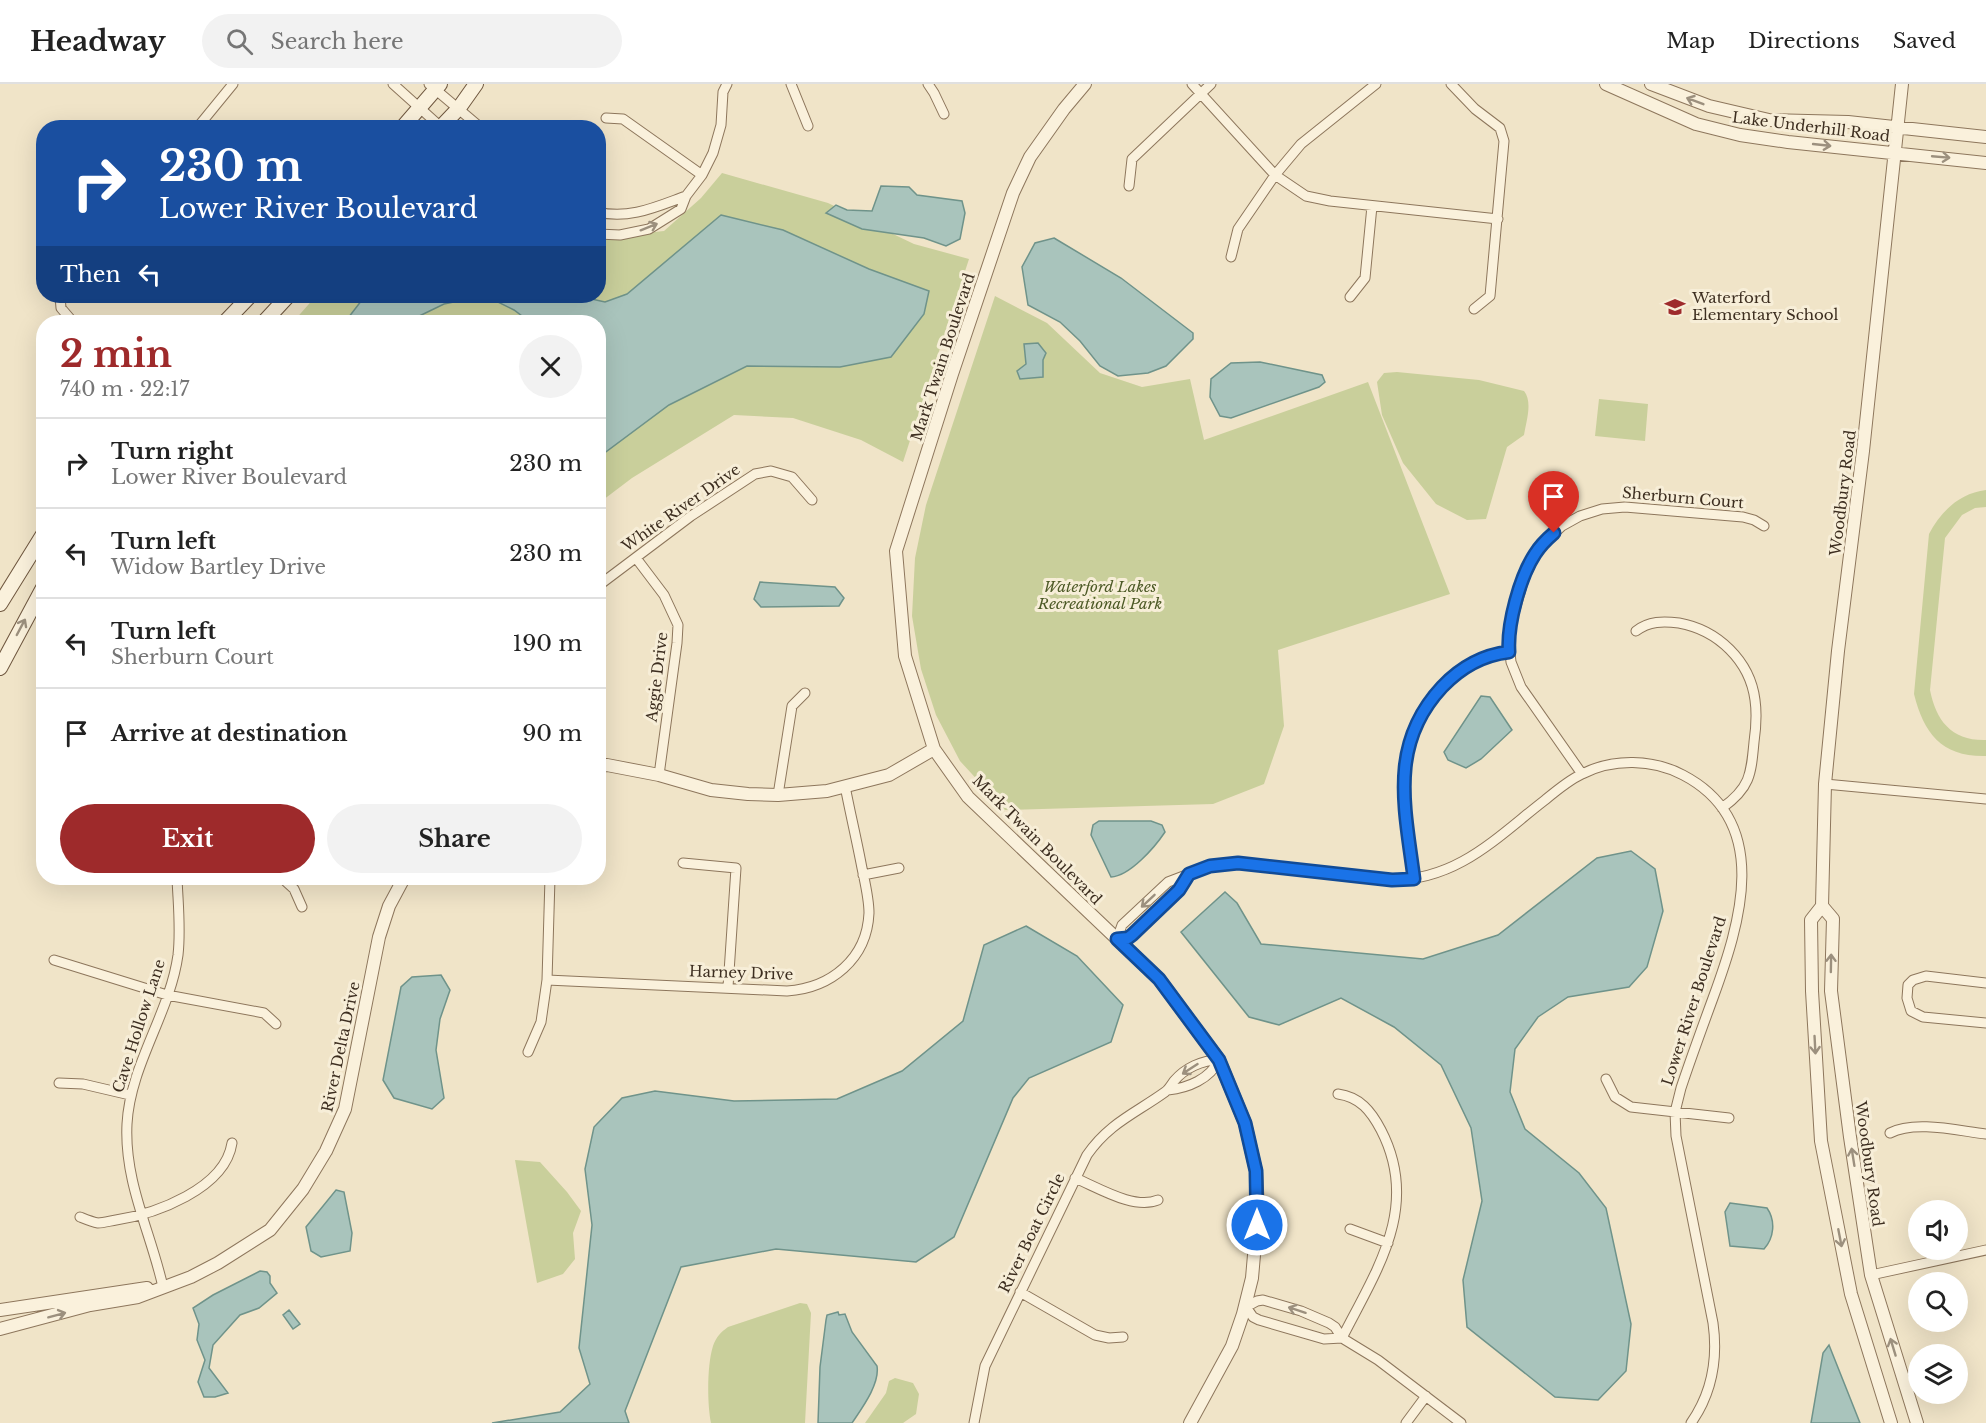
<!DOCTYPE html>
<html lang="en">
<head>
<meta charset="utf-8">
<style>
  body { margin:0; font-family:"Libre Baskerville",serif; background:#f2f2f2; color:#222; height:100vh; display:flex; flex-direction:column; font-size:22px; white-space:nowrap }
  * { box-sizing:border-box; margin:0 }
  p { font-size:20px; color:#767676 }
  .icon { flex:none; width:33px; height:33px; fill:none; stroke:currentColor; stroke-width:2; stroke-linecap:round; stroke-linejoin:round }
  .map { position:relative; flex:1; overflow:hidden }
  .sheet { position:absolute; left:36px; top:231px; width:570px; height:570px; display:flex; flex-direction:column; background:#fff; border-radius:24px; box-shadow:0 6px 24px #0002 }
  .sheet>* { flex:none }
  .guide { position:absolute; left:36px; top:36px; width:570px; height:183px; border-radius:24px; box-shadow:0 6px 24px #0002; background:#1a4fa0; color:#fff; overflow:hidden }
  .fabs { position:absolute; left:1908px; top:1116px; display:grid; gap:12px }
  .fabs a { display:grid; place-items:center; width:60px; height:60px; border-radius:50%; background:#fff; box-shadow:0 6px 24px #0002; font-size:30px }
  .pin { position:absolute; display:grid; place-items:center; width:51px; height:51px; color:#fff; margin:-62px -26px; border-radius:50% 50% 50% 0; rotate:-45deg; box-shadow:0 0 6px #0007 }
  .pin .icon { rotate:45deg }
  .me { position:absolute; width:66px; margin:-33px; rotate:0deg; stroke-linejoin:round; filter:drop-shadow(0 0 4px #0008) }
  .turn { display:flex; align-items:center; gap:21px; height:126px; padding:0 24px; font-size:27px }
  .turn .icon { width:78px; height:78px; stroke-width:2.5 }
  .turn b { display:block; font-size:42px; line-height:51px }
  .then { display:flex; align-items:center; height:57px; padding:0 24px; background:#0003; gap:12px; font-size:22px }
  .round { display:grid; place-items:center; flex:none; width:63px; height:63px; border-radius:32px; background:#f2f2f2 }
  .headline { display:flex; align-items:center; justify-content:space-between; height:102px; padding:0 24px }
  h1 { font-size:36px; font-weight:700; line-height:45px; color:#9e2a2b }
  .button { display:flex; gap:12px; margin-top:auto; padding:12px 24px }
  .button a { flex:1; height:69px; border-radius:36px; background:#9e2a2b; color:#fff; font-size:24px; font-weight:700; line-height:69px; text-align:center }
  .button a+a { background:#f2f2f2; color:#222 }
  ul { padding:0; list-style:none }
  li { display:flex; align-items:center; gap:18px; height:90px; padding:0 24px; border-top:2px solid #e0e0e0 }
  li div { flex:1 }
  li b { display:block; font-size:22px }
  li em { font-style:normal }
  header { display:flex; align-items:center; gap:36px; box-sizing:border-box; height:84px; padding:0 30px; background:#fff; border-bottom:2px solid #e0e0e0 }
  header strong { font-size:28px }
  nav { display:flex; gap:33px; margin-inline-start:auto; font-size:21px }
  .search { width:420px; height:54px; background:#f2f2f2; display:flex; align-items:center; gap:15px; box-sizing:border-box; padding:0 21px; border-radius:33px; color:#767676; font-size:22px }
  .map>svg:first-child { display:block }
  .green { fill:#c9cf9b }
  .water { fill:#a9c4bc; stroke:#6f938a; stroke-width:1.5 }
  .lines { fill:none; stroke-linecap:round; stroke-linejoin:round }
  .minor-casing { stroke:#8d765c; stroke-width:11 }
  .tertiary-casing { stroke:#8d765c; stroke-width:14 }
  .secondary-casing { stroke:#6f573f; stroke-width:16 }
  .minor { stroke:#faf1dc; stroke-width:9 }
  .tertiary { stroke:#faf1dc; stroke-width:12 }
  .secondary { stroke:#faf1dc; stroke-width:14 }
  .oneway { stroke:#9c907e }
  .route-casing { stroke:#114b97; stroke-width:15 }
  .route { stroke:#1a73e8; stroke-width:10 }
  .labels { text-anchor:middle; stroke-width:6; stroke-linejoin:round; paint-order:stroke }
  .street-label { font-size:15px; fill:#3d2e20; stroke:#f7eed8 }
  .poi-label { font-size:15px; fill:#3d2e20; stroke:#f7eed8; text-anchor:start }
  .park-label { font-size:15px; font-style:italic; fill:#4d5a26; stroke:#f7eed8 }
</style>
</head>
<body>
<header>
<strong>Headway</strong>
<div class="search"><svg class="icon" aria-label="search" viewBox="0 0 24 24"><circle cx="10" cy="10" r="6"/><path d="M15 15l6 6"/></svg>Search here</div>
<nav><a>Map</a><a>Directions</a><a>Saved</a></nav>
</header>
<div class="map">
<svg width="1986" height="1339" viewBox="0 0 1986 1339">
  <rect width="100%" height="100%" fill="#f0e4c8"/>
  <path class="green" d="M 722,89 L 828,119 L 914,160 L 969,175 L 903,378 L 861,356 L 793,334 L 734,331 L 632,394 L 599,419 L 598,238 L 293,238 L 316,212 L 598,212 L 599,154 L 664,147 L 701,114 Z
    M 995,212 L 1047,239 L 1100,289 L 1142,303 L 1190,295 L 1204,356 L 1368,298 L 1450,510 L 1278,566 L 1284,642 L 1264,700 L 1213,720 L 1005,726 L 960,677 L 936,631 L 921,585 L 912,532 L 915,474 L 926,421 Z
    M 1397,288 L 1479,296 L 1524,307 C 1533,318 1526,338 1524,351 L 1507,363 L 1486,435 L 1467,436 L 1436,420 L 1403,379 L 1382,331 L 1377,298 L 1384,289 Z
    M 1599,315 L 1648,320 L 1645,357 L 1595,352 Z
    M 1986,406 L 1986,423 L 1975,424 L 1962,431 L 1945,454 L 1930,606 C 1936,637 1952,657 1986,656 L 1986,672 C 1942,673 1924,650 1914,610 L 1929,450 C 1941,427 1960,409 1986,406 Z
    M 515,1076 L 540,1078 L 567,1108 L 581,1127 L 573,1149 L 575,1175 L 563,1190 L 537,1199 Z
    M 800,1219 L 807,1220 L 811,1229 L 805,1339 L 711,1339 C 707,1319 707,1281 713,1262 C 716,1253 721,1248 728,1243 Z
    M 895,1294 L 913,1299 L 919,1310 L 916,1330 L 903,1339 L 865,1339 L 886,1309 L 889,1297 Z"/>
  <path class="water" d="M 881,102 L 909,103 L 917,111 L 962,117 L 965,129 L 960,155 L 946,162 L 924,154 L 862,145 L 826,129 L 836,121 L 847,126 L 872,127 Z
    M 721,131 L 783,146 L 869,185 L 929,207 L 924,230 L 891,273 L 840,283 L 747,282 L 669,321 L 599,373 L 598,238 L 530,238 L 514,226 L 496,217 L 478,213 L 444,220 L 407,238 L 345,238 L 365,212 L 578,212 L 605,218 L 627,210 Z
    M 1054,154 L 1121,194 L 1193,249 L 1193,255 L 1166,282 L 1148,289 L 1118,292 L 1100,282 L 1080,257 L 1060,238 L 1028,221 L 1022,183 L 1035,159 Z
    M 1038,259 L 1046,269 L 1043,276 L 1043,293 L 1020,295 L 1017,287 L 1026,280 L 1024,260 Z
    M 1260,278 L 1322,291 L 1325,298 L 1319,303 L 1231,334 L 1220,332 L 1210,313 L 1211,295 L 1231,279 Z
    M 760,498 L 835,503 L 844,514 L 839,522 L 761,523 L 754,515 Z
    M 1481,612 L 1490,613 L 1512,646 L 1481,675 L 1466,684 L 1448,676 L 1444,668 Z
    M 1099,737 L 1151,737 L 1162,741 L 1165,748 C 1155,763 1130,792 1111,793 L 1091,751 L 1093,741 Z
    M 1631,767 L 1655,785 L 1663,827 L 1647,883 L 1629,903 L 1568,913 L 1538,933 L 1515,965 L 1510,1008 L 1525,1045 L 1579,1089 L 1606,1124 L 1631,1240 L 1626,1287 L 1598,1316 L 1555,1313 L 1467,1243 L 1463,1196 L 1482,1117 L 1471,1044 L 1441,981 L 1394,943 L 1341,914 L 1279,941 L 1249,933 L 1181,848 L 1225,808 L 1237,819 L 1261,860 L 1423,875 L 1498,851 L 1597,774 Z
    M 1026,842 L 1077,872 L 1123,921 L 1111,958 L 1029,994 L 1013,1014 L 954,1153 L 916,1178 L 776,1165 L 681,1183 L 625,1327 L 629,1339 L 492,1339 L 560,1328 L 590,1300 L 579,1264 L 592,1141 L 585,1085 L 594,1043 L 622,1014 L 655,1007 L 734,1017 L 837,1015 L 902,987 L 963,937 L 984,861 Z
    M 441,891 L 450,906 L 440,935 L 436,966 L 444,1014 L 432,1025 L 394,1014 L 383,996 L 401,903 L 412,893 Z
    M 336,1106 L 344,1108 L 352,1149 L 350,1167 L 321,1173 L 311,1167 L 306,1143 Z
    M 1730,1119 L 1767,1124 C 1776,1137 1774,1154 1764,1165 L 1730,1162 L 1725,1128 Z
    M 260,1187 L 267,1188 L 270,1192 L 270,1199 L 277,1209 L 259,1224 L 240,1231 L 213,1261 L 209,1284 L 228,1309 L 215,1313 L 204,1313 L 198,1298 L 205,1276 L 197,1256 L 199,1240 L 193,1224 L 213,1211 Z
    M 289,1226 L 300,1240 L 293,1245 L 283,1231 Z
    M 838,1228 L 839,1231 L 845,1230 L 852,1248 L 877,1282 C 880,1300 862,1324 852,1339 L 818,1339 L 820,1283 L 826,1236 L 827,1231 Z
    M 1829,1261 L 1860,1339 L 1811,1339 L 1823,1269 Z"/>
  <g class="lines">
    <g class="minor-casing">
      <path id="minor" d="M 393,0 L 442,44
        M 429,0 L 481,44
        M 791,0 L 808,42
        M 928,0 L 934,9 L 944,30
        M 1192,0 L 1275,91 L 1306,112 L 1330,117 L 1498,135
        M 1451,0 L 1475,25 L 1500,44 L 1504,57 L 1490,212 L 1474,225
        M 606,34 L 623,35 L 702,91
        M 197,44 L 233,0
        M 1129,102 L 1132,75 L 1211,0
        M 598,128 C 629,136 658,122 686,112
        M 598,150 L 620,151 L 649,145 L 681,125 L 686,112 L 702,91 L 713,69 L 721,41 L 723,8 L 727,0
        M 1231,173 L 1238,145 L 1275,91 L 1301,60 L 1376,0
        M 60,212 L 61,224 L 73,238
        M 1350,213 L 1365,194 L 1372,122
        M 636,474 L 664,511 L 678,541 L 677,559 L 659,691
        M 598,502 L 691,432 L 755,390 L 771,387 L 792,393 L 812,416
        M 1636,547 C 1649,537 1663,537 1679,539 C 1718,546 1750,577 1755,616 C 1757,630 1756,644 1754,658 C 1751,691 1750,704 1722,724
        M 1582,690 L 1521,603 L 1511,578 L 1509,559 L 1513,533 L 1524,495 L 1535,470 L 1547,456 L 1562,442 L 1580,432 L 1602,425 L 1625,423 L 1743,433 L 1754,436 L 1764,442
        M 1825,700 L 1986,715
        M 778,711 L 792,622 L 805,609
        M 683,779 L 736,784 L 728,903
        M 1189,790 L 1179,806 L 1132,851 L 1128,854 L 1117,855 L 1122,841 L 1168,798 L 1210,782 L 1229,779 L 1392,796 C 1458,796 1497,753 1545,716 C 1557,706 1569,696 1582,690 C 1613,674 1653,675 1683,691 C 1773,738 1740,840 1713,914 C 1702,944 1691,974 1681,1004 L 1675,1028 L 1676,1052 L 1713,1239 C 1718,1275 1712,1309 1691,1339
        M 863,791 L 899,784
        M 282,794 L 294,805 L 302,823
        M 1414,794 C 1405,724 1388,661 1442,603 C 1461,583 1482,571 1509,568
        M 54,876 L 167,911 L 264,929 L 276,940
        M 547,896 L 787,907 C 831,904 867,875 869,829 C 869,813 864,795 861,779 C 856,753 850,728 845,702
        M 1986,899 L 1926,892 L 1913,896 L 1908,901 L 1907,914 L 1911,927 L 1923,933 L 1986,939
        M 528,968 L 541,938 L 547,896 L 550,794
        M 1606,995 L 1615,1013 L 1631,1023 L 1729,1034
        M 59,999 L 83,1000 L 130,1011
        M 1168,1006 C 1188,1004 1210,995 1219,976
        M 1338,1010 C 1360,1013 1371,1027 1381,1046 C 1421,1123 1376,1187 1342,1254
        M 1890,1049 C 1915,1036 1959,1047 1986,1050
        M 1075,1094 C 1099,1104 1134,1126 1158,1116
        M 80,1133 C 85,1135 92,1138 98,1139 C 103,1139 110,1137 116,1136 C 155,1130 225,1105 232,1059
        M 1350,1145 L 1388,1159
        M 1871,1191 L 1986,1166
        M 163,1203 C 151,1149 124,1098 127,1040 C 130,981 170,929 178,871 C 181,845 178,819 177,794
        M 1020,1208 L 1095,1251 L 1109,1254 L 1123,1253
        M 1342,1254 L 1324,1255 L 1259,1236 L 1253,1233 L 1246,1223 L 1257,1217 L 1263,1216 L 1301,1227 L 1329,1239 L 1335,1243 L 1342,1254 L 1378,1276 L 1461,1339
        M 974,1339 L 985,1282 L 1087,1071 C 1109,1039 1136,1029 1165,1008 C 1169,1005 1171,1001 1174,997 C 1185,984 1202,976 1219,976
        M 1406,1339 L 1426,1312"/>
    </g>
    <g class="tertiary-casing">
      <path id="tertiary" d="M 1085,0 L 1064,25 L 1030,73 L 1013,109 L 952,290 L 896,467 L 905,572 L 934,665 L 968,713 L 1159,895 L 1219,976 L 1245,1039 L 1256,1087 L 1258,1125 L 1252,1194 L 1243,1230 L 1232,1262 L 1190,1339
        M 1606,0 L 1696,40 L 1740,51 L 1788,58 L 1986,79
        M 1651,0 L 1709,22 L 1769,36 L 1848,38 L 1986,53
        M 598,682 L 607,681 L 659,691 L 711,706 L 748,710 L 778,711 L 827,707 L 889,691 L 934,665
        M 1822,822 L 1833,835 L 1831,907 L 1850,1053 L 1871,1191 L 1917,1339
        M 0,1226 L 147,1204
        M 0,1245 L 90,1221 L 138,1213 L 191,1193 L 218,1179 L 270,1146 L 303,1105 L 326,1067 L 345,1025 L 379,853 L 389,822 L 404,794
        M 1891,1339 L 1851,1210 L 1821,1057 L 1812,907 L 1811,836 L 1822,822 L 1825,700 L 1838,567 L 1863,367 L 1902,0"/>
    </g>
    <g class="secondary-casing">
      <path id="secondary" d="M 402,44 L 440,0
        M 440,44 L 459,24 L 476,0
        M 225,238 L 250,212
        M 264,238 L 288,212
        M 0,520 L 44,449
        M 0,584 L 44,502"/>
    </g>
    <use href="#minor" class="minor"/>
    <use href="#tertiary" class="tertiary"/>
    <use href="#secondary" class="secondary"/>
  </g>
  <defs><path id="oneway-shaft" d="M-6 0H5M1.5-3L5.5 0L1.5 3" fill="none" stroke-width="1.6" stroke-linecap="round" stroke-linejoin="round" transform="scale(1.5)"/></defs>
  <g class="oneway">
    <use href="#oneway-shaft" transform="translate(1695 17) rotate(-159)"/>
    <use href="#oneway-shaft" transform="translate(1822 61) rotate(6)"/>
    <use href="#oneway-shaft" transform="translate(1941 73) rotate(5)"/>
    <use href="#oneway-shaft" transform="translate(649 143) rotate(-22)"/>
    <use href="#oneway-shaft" transform="translate(21 543) rotate(-62)"/>
    <use href="#oneway-shaft" transform="translate(1148 817) rotate(137)"/>
    <use href="#oneway-shaft" transform="translate(1831 879) rotate(-89)"/>
    <use href="#oneway-shaft" transform="translate(1815 961) rotate(87)"/>
    <use href="#oneway-shaft" transform="translate(1190 985) rotate(147)"/>
    <use href="#oneway-shaft" transform="translate(1853 1073) rotate(-99)"/>
    <use href="#oneway-shaft" transform="translate(1840 1154) rotate(79)"/>
    <use href="#oneway-shaft" transform="translate(1297 1226) rotate(-162)"/>
    <use href="#oneway-shaft" transform="translate(57 1231) rotate(-15)"/>
    <use href="#oneway-shaft" transform="translate(1893 1263) rotate(-107)"/>
  </g>
  <g class="lines">
    <g class="route-casing">
      <path id="route" d="M 1257,1141 L 1256,1087 L 1245,1039 L 1219,976 L 1159,895 L 1117,855 L 1128,854 L 1132,851 L 1179,806 L 1189,790 L 1210,782 L 1238,779 L 1392,796 L 1414,795 C 1405,724 1388,661 1442,603 C 1461,583 1482,571 1509,568 C 1507,540 1520,493 1535,470 C 1540,462 1547,455 1554,449"/>
    </g>
    <use href="#route" class="route"/>
  </g>
  <defs>
    <g id="school-bare" transform="scale(1.62)"><path d="M0-5L7-2L0 1L-7-2ZM-4 1L0 2.5L4 1V4Q0 6-4 4Z" fill="#9e2a2b" stroke="#f7eed8" stroke-width="2.5" paint-order="stroke"/></g>
  </defs>
  <g fill-rule="evenodd">
    <use href="#school-bare" x="1675" y="223"/>
  </g>
  <g class="labels">
    <g class="street-label">
      <text transform="translate(1811 43) rotate(7)" y="5">Lake Underhill Road</text>
      <text transform="translate(943 273) rotate(-72)" y="5">Mark Twain Boulevard</text>
      <text transform="translate(1843 409) rotate(-83)" y="5">Woodbury Road</text>
      <text transform="translate(1683 414) rotate(5)" y="5">Sherburn Court</text>
      <text transform="translate(681 424) rotate(-35)" y="5">White River Drive</text>
      <text transform="translate(657 593) rotate(-83)" y="5">Aggie Drive</text>
      <text transform="translate(1037 756) rotate(45)" y="5">Mark Twain Boulevard</text>
      <text transform="translate(741 889) rotate(2)" y="5">Harney Drive</text>
      <text transform="translate(1694 917) rotate(-72)" y="5">Lower River Boulevard</text>
      <text transform="translate(139 942) rotate(-72)" y="5">Cave Hollow Lane</text>
      <text transform="translate(341 963) rotate(-78)" y="5">River Delta Drive</text>
      <text transform="translate(1869 1080) rotate(82)" y="5">Woodbury Road</text>
      <text transform="translate(1032 1149) rotate(-64)" y="5">River Boat Circle</text>
    </g>
    <g class="poi-label">
      <text x="1692" y="219">Waterford<tspan x="1692" dy="17">Elementary School</tspan></text>
    </g>
    <g class="park-label">
      <text x="1100" y="508">Waterford Lakes<tspan x="1100" dy="17">Recreational Park</tspan></text>
    </g>
  </g>
</svg>
<div class="fabs">
<a><svg class="icon" aria-label="sound" viewBox="0 0 24 24"><path d="M4 9h4l5-4v14l-5-4H4zM17 9q2 3 0 6"/></svg></a>
<a><svg class="icon" aria-label="search" viewBox="0 0 24 24"><circle cx="10" cy="10" r="6"/><path d="M15 15l6 6"/></svg></a>
<a><svg class="icon" aria-label="layers" viewBox="0 0 24 24"><path d="M12 4l9 5-9 5-9-5zM3 14l9 5 9-5"/></svg></a>
</div>
<div class="pin" style="left:1554px;top:449px;background:#d93025"><svg class="icon" aria-label="arrive" viewBox="0 0 24 24"><path d="M6 21V4h12l-3 4 3 4H6"/></svg></div>
<svg class="me" style="left:1257px;top:1141px" viewBox="-20 -20 40 40"><circle r="17" fill="#1a73e8" stroke="#fff" stroke-width="3"/><path d="M0-11L8 9 0 5-8 9z" fill="#fff"/></svg>
<div class="guide">
<div class="turn"><svg class="icon" aria-label="right" viewBox="0 0 24 24"><path d="M7 20v-9h11M14 6l5 5-5 5"/></svg><div><b>230 m</b>Lower River Boulevard</div></div>
<div class="then">Then<svg class="icon" aria-label="left" viewBox="0 0 24 24"><path d="M17 20v-9H6M10 6l-5 5 5 5"/></svg></div>
</div>
<section class="sheet">
<div class="headline"><div><h1>2 min</h1><p>740 m · 22:17</p></div><a class="round"><svg class="icon" aria-label="close" viewBox="0 0 24 24"><path d="M6 6l12 12M18 6L6 18"/></svg></a></div>
<ul>
<li><svg class="icon" aria-label="right" viewBox="0 0 24 24"><path d="M7 20v-9h11M14 6l5 5-5 5"/></svg><div><b>Turn right</b><p>Lower River Boulevard</p></div><em>230 m</em></li>
<li><svg class="icon" aria-label="left" viewBox="0 0 24 24"><path d="M17 20v-9H6M10 6l-5 5 5 5"/></svg><div><b>Turn left</b><p>Widow Bartley Drive</p></div><em>230 m</em></li>
<li><svg class="icon" aria-label="left" viewBox="0 0 24 24"><path d="M17 20v-9H6M10 6l-5 5 5 5"/></svg><div><b>Turn left</b><p>Sherburn Court</p></div><em>190 m</em></li>
<li><svg class="icon" aria-label="arrive" viewBox="0 0 24 24"><path d="M6 21V4h12l-3 4 3 4H6"/></svg><div><b>Arrive at destination</b></div><em>90 m</em></li>
</ul>
<div class="button"><a>Exit</a><a>Share</a></div>
</section>
</div>
</body>
</html>
